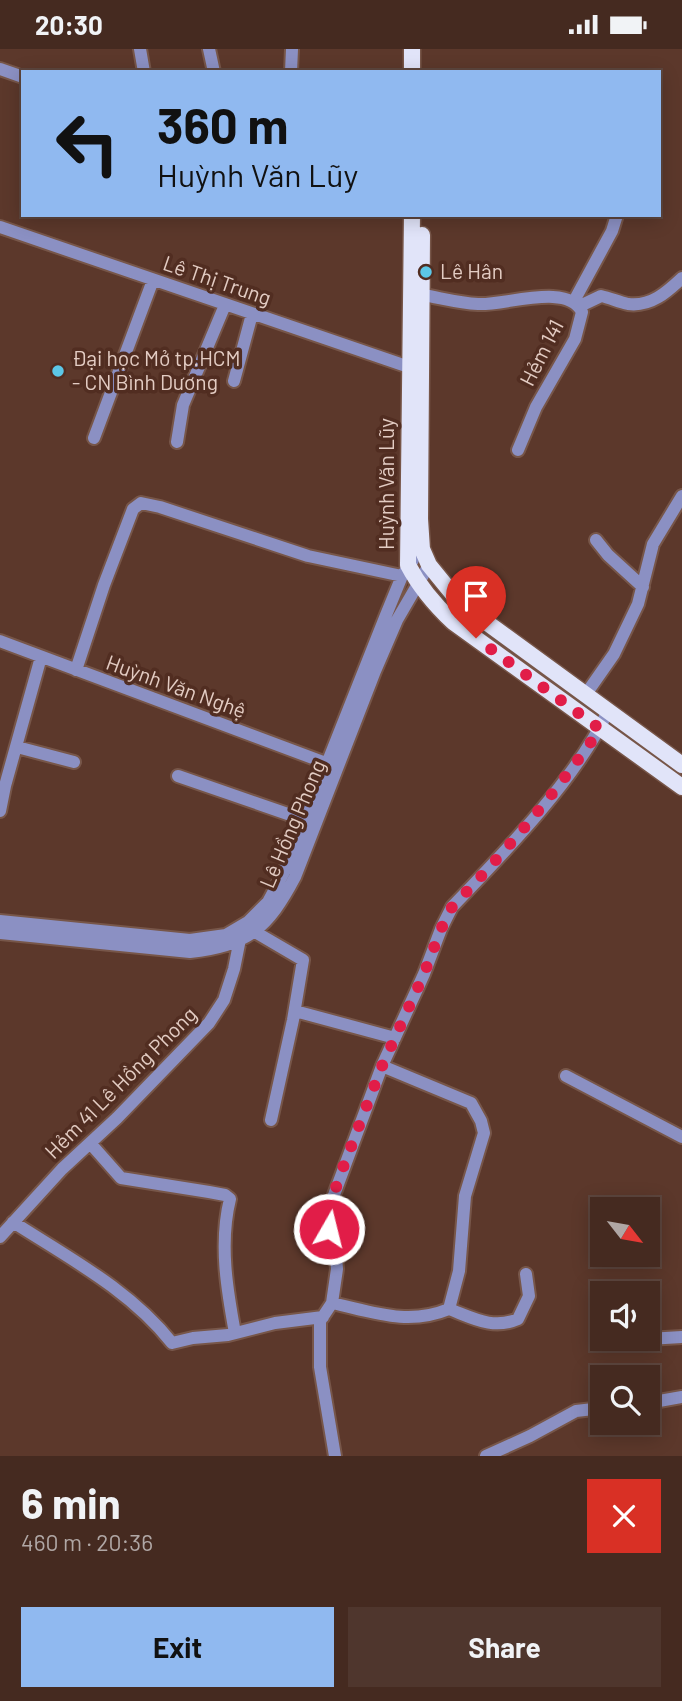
<!DOCTYPE html>
<html lang="en">
<head>
<meta charset="utf-8">
<style>
  body { margin:0; font-family:Barlow,sans-serif; background:#4f362d; color:#f1f3f6; height:100vh; display:flex; flex-direction:column; font-size:26px; white-space:nowrap }
  * { box-sizing:border-box; margin:0 }
  p { font-size:23px; color:#b0a7a5 }
  .icon { flex:none; width:38px; height:38px; fill:none; stroke:currentColor; stroke-width:2; stroke-linecap:round; stroke-linejoin:round }
  .map { position:relative; height:1407px; overflow:hidden }
  .sheet { display:flex; flex-direction:column; background:#452a20; flex:1 }
  .sheet>* { flex:none }
  .banner { position:absolute; left:21px; top:21px; width:640px; height:147px; border-radius:0px; box-shadow:0 4px 18px #0003,0 0 0 2px #5d463e; background:#90b9f0; color:#111; overflow:hidden }
  .needle { width:46px; rotate:121deg }
  .buttons { position:absolute; left:590px; top:1148px; display:grid; gap:14px }
  .buttons a { display:grid; place-items:center; width:70px; height:70px; border-radius:0px; background:#452a20; box-shadow:0 4px 18px #0003,0 0 0 2px #5d463e; font-size:35px }
  .pin { position:absolute; display:grid; place-items:center; width:60px; height:60px; color:#fff; margin:-72px -30px; border-radius:50% 50% 50% 0; rotate:-45deg; box-shadow:0 0 7px #0007 }
  .pin .icon { rotate:45deg }
  .me { position:absolute; width:77px; margin:-38px; rotate:8deg; stroke-linejoin:round; filter:drop-shadow(0 0 5px #0008) }
  .turn { display:flex; align-items:center; gap:24px; height:147px; padding:0 21px; font-size:32px }
  .turn .icon { width:91px; height:91px; stroke-width:2.5 }
  .turn b { display:block; font-size:49px; line-height:60px }
  .round { display:grid; place-items:center; flex:none; width:74px; height:74px; border-radius:0px; background:#4f362d }
  .summary { display:flex; align-items:center; justify-content:space-between; height:119px; padding:0 21px }
  h1 { font-size:42px; font-weight:700; line-height:52px }
  .cta { display:flex; gap:14px; margin-top:auto; padding:14px 21px }
  .cta a { flex:1; height:80px; border-radius:0px; background:#90b9f0; color:#111; font-size:28px; font-weight:700; line-height:80px; text-align:center }
  .cta a+a { background:#4f362d; color:#f1f3f6 }
  .status { display:flex; justify-content:space-between; align-items:center; height:49px; padding:0 35px; background:#452a20; direction:ltr }
  .status svg { height:19px; fill:currentColor }
  .map>svg:first-child { display:block }
  .lines { fill:none; stroke-linecap:round; stroke-linejoin:round }
  .minor-casing { stroke:#775649; stroke-width:16 }
  .major-casing { stroke:#775649; stroke-width:19 }
  .minor { stroke:#8b90c3; stroke-width:12 }
  .major { stroke:#e1e4f9; stroke-width:16 }
  .route { stroke:#e11d48; stroke-width:12; stroke-dasharray:0 21.6 }
  .poi-dot { fill:#5cc7e7; stroke:#512d21; stroke-width:2.5 }
  .labels { text-anchor:middle; stroke-width:7; stroke-linejoin:round; paint-order:stroke }
  .poi-label { font-size:21px; fill:#e3ccc3; stroke:#512d21; text-anchor:start }
  .street-label { font-size:21px; fill:#e3ccc3; stroke:#512d21 }
</style>
</head>
<body>
<div class="status"><b>20:30</b><svg viewBox="0 0 49 12"><path d="M0 12V9h3v3zM5 12V6h3v6zM10 12V3h3v9zM15 12V0h3v12zM26 1h20v11H26zM47 4h2v5h-2z"/></svg></div>
<div class="map">
<svg width="682" height="1407" viewBox="0 0 682 1407">
  <rect width="100%" height="100%" fill="#5c382b"/>
  <g class="lines">
    <g class="minor-casing">
      <path id="minor" d="M 140,0 L 144,23
        M 209,0 L 214,23
        M 0,20 L 23,28
        M 291,23 L 292,0
        M 0,178 L 409,318 L 417,318
        M 423,246 C 441,249 459,254 478,255 C 504,257 568,233 582,263 L 575,290 L 536,358 L 518,401
        M 574,252 L 612,182 L 617,166
        M 580,257 L 601,247 C 610,249 619,253 628,255 C 651,258 667,243 682,229
        M 234,332 L 252,265
        M 94,389 L 153,231
        M 177,393 L 183,356 L 225,256
        M 596,491 L 608,506 L 643,538
        M 0,592 L 334,717
        M 76,621 L 104,536 L 133,460 L 141,454 L 160,458 L 308,507 L 402,527
        M 586,645 L 614,605 L 638,555 L 653,495 L 682,447
        M 17,698 L 74,713
        M 178,727 L 305,771
        M 0,762 L 5,737 L 41,608
        M 0,872 L 190,891 L 226,886 L 248,873 L 268,853 L 284,823 L 386,566 L 402,527 L 413,511
        M 255,883 L 303,911 L 293,971 L 271,1071
        M 0,884 L 190,903 C 248,897 268,879 295,828 L 375,622 L 397,571 L 429,516
        M 295,962 L 395,989
        M 566,1027 L 682,1088
        M 90,1094 L 121,1129 L 209,1143 L 225,1146 L 230,1150 C 219,1194 227,1241 235,1284
        M 13,1173 C 69,1209 130,1241 172,1294 L 193,1289 L 228,1286 L 275,1274 L 323,1268
        M 0,1188 L 62,1120 L 117,1069 L 209,974 L 224,951 L 234,920 L 240,890
        M 332,1254 C 373,1263 408,1277 449,1260 L 459,1222 L 465,1147 L 484,1084 L 481,1072 L 471,1054 L 382,1017
        M 449,1260 C 473,1269 493,1281 518,1270 L 529,1247 L 526,1225
        M 648,1290 L 682,1288
        M 648,1354 L 682,1348
        M 335,1407 L 320,1318 L 320,1272 L 332,1254 L 337,1220 L 335,1197 L 329,1180 L 331,1154 L 382,1017 L 424,925 L 441,880 L 452,858 C 504,804 577,729 608,662
        M 486,1407 L 530,1387 L 576,1362 L 602,1359"/>
    </g>
    <g class="major-casing">
      <path id="major" d="M 412,23 L 412,0
        M 412,166 L 408,516 C 420,539 435,556 453,573 L 682,738
        M 422,186 L 420,470 L 422,500 L 429,516 L 460,554 L 682,716"/>
    </g>
    <use href="#minor" class="minor"/>
    <use href="#major" class="major"/>
  </g>
  <g class="lines">
    <path class="route" d="M 329,1180 L 331,1154 L 339,1129 L 382,1017 L 424,925 L 441,880 L 452,858 C 506,802 556,744 600,680 L 476,589"/>
  </g>
  <g class="poi-dot">
    <circle cx="426" cy="223" r="7"/>
    <circle cx="58" cy="322" r="7"/>
  </g>
  <g class="labels">
    <g class="poi-label">
      <text x="440" y="230">Lê Hân</text>
      <text x="72" y="317">Đại học Mở tp.HCM<tspan x="72" dy="24">- CN Bình Dương</tspan></text>
    </g>
    <g class="street-label">
      <text transform="translate(217 232) rotate(19)" y="7">Lê Thị Trung</text>
      <text transform="translate(542 304) rotate(-63)" y="7">Hẻm 141</text>
      <text transform="translate(387 435) rotate(-90)" y="7">Huỳnh Văn Lũy</text>
      <text transform="translate(176 638) rotate(20)" y="7">Huỳnh Văn Nghệ</text>
      <text transform="translate(293 775) rotate(-67)" y="7">Lê Hồng Phong</text>
      <text transform="translate(121 1034) rotate(-45)" y="7">Hẻm 41 Lê Hồng Phong</text>
    </g>
  </g>
</svg>
<div class="buttons">
<a><svg class="needle" viewBox="-14 -14 28 28"><path d="M0-13l5 13h-10z" fill="#e53935"/><path d="M0 13l5-13h-10z" fill="#b0a7a5"/></svg></a>
<a><svg class="icon" aria-label="sound" viewBox="0 0 24 24"><path d="M4 9h4l5-4v14l-5-4H4zM17 9q2 3 0 6"/></svg></a>
<a><svg class="icon" aria-label="search" viewBox="0 0 24 24"><circle cx="10" cy="10" r="6"/><path d="M15 15l6 6"/></svg></a>
</div>
<div class="pin" style="left:476px;top:589px;background:#d93025"><svg class="icon" aria-label="arrive" viewBox="0 0 24 24"><path d="M6 21V4h12l-3 4 3 4H6"/></svg></div>
<svg class="me" style="left:329px;top:1180px" viewBox="-20 -20 40 40"><circle r="17" fill="#e11d48" stroke="#fff" stroke-width="3"/><path d="M0-11L8 9 0 5-8 9z" fill="#fff"/></svg>
<div class="banner">
<div class="turn"><svg class="icon" aria-label="left" viewBox="0 0 24 24"><path d="M17 20v-9H6M10 6l-5 5 5 5"/></svg><div><b>360 m</b>Huỳnh Văn Lũy</div></div>
</div>
</div>
<section class="sheet">
<div class="summary"><div><h1>6 min</h1><p>460 m · 20:36</p></div><a class="round" style="background:#d93025;color:#fff"><svg class="icon" aria-label="close" viewBox="0 0 24 24"><path d="M6 6l12 12M18 6L6 18"/></svg></a></div>
<div class="cta"><a>Exit</a><a>Share</a></div>
</section>
</body>
</html>
